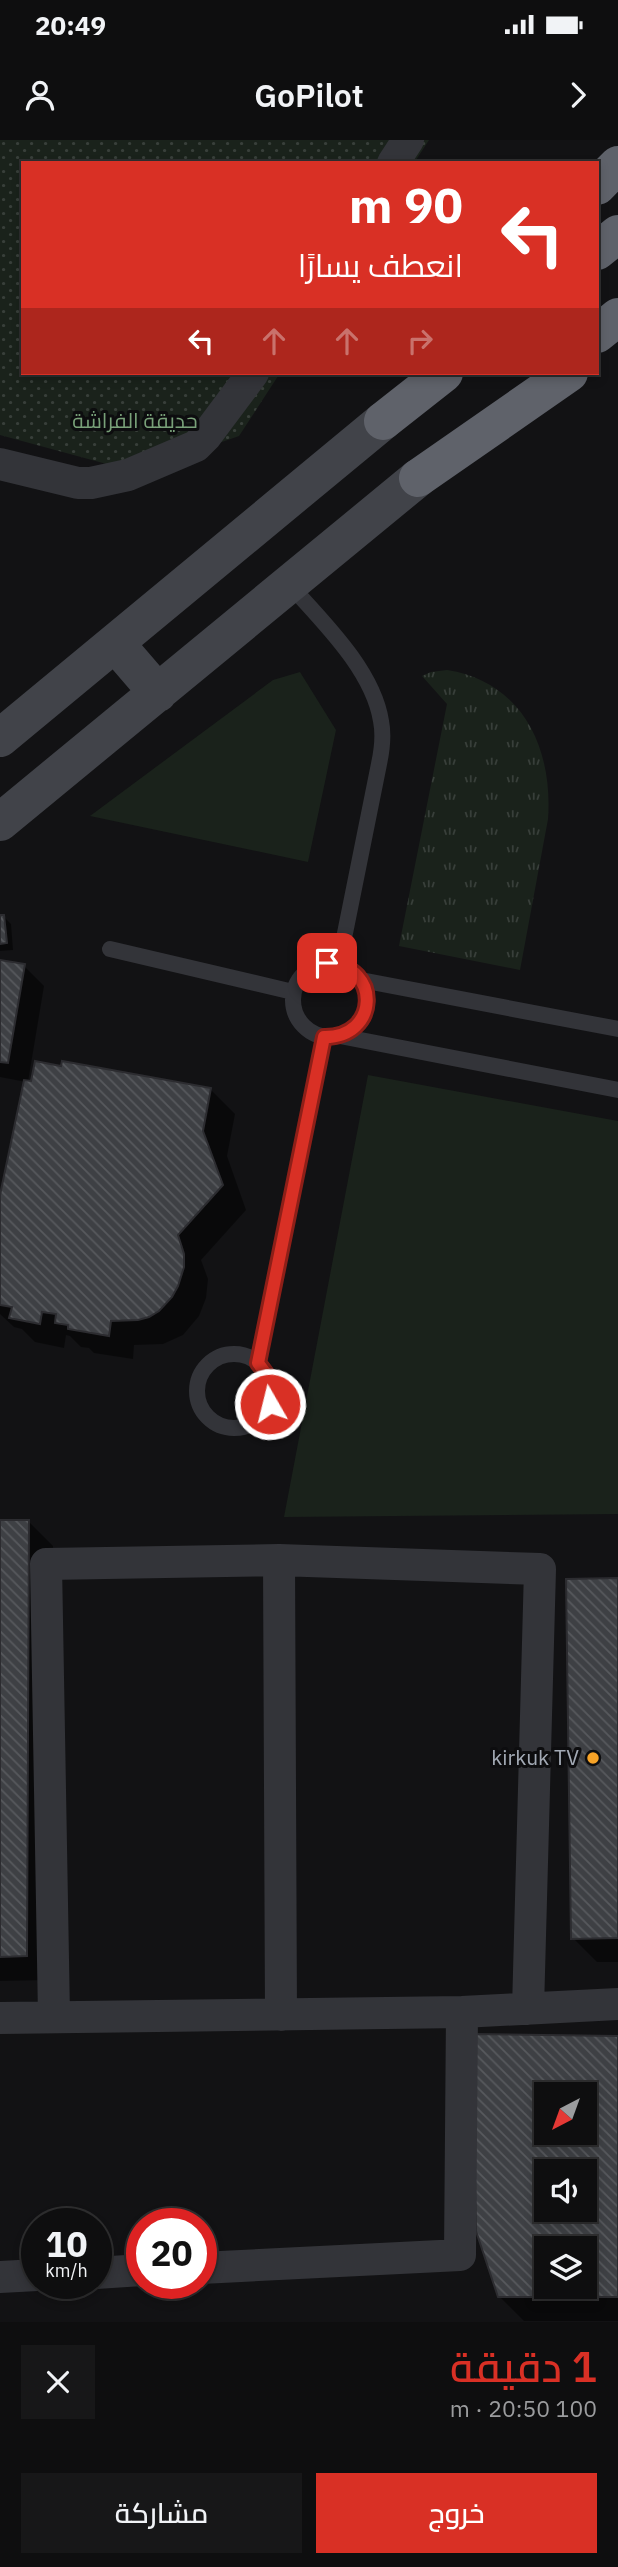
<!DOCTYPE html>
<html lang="ar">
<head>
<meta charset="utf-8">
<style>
  body { margin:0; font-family:"IBM Plex Sans",Cairo,sans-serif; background:#171718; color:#f1f3f6; direction:rtl; height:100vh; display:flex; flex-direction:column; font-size:26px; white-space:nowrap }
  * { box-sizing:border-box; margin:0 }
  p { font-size:23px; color:#9b9c9e }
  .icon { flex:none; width:38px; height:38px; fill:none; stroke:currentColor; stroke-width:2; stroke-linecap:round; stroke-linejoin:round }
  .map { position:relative; height:2182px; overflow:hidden; direction:ltr }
  .drawer { display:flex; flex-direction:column; background:#0e0e0f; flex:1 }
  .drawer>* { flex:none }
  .banner { position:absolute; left:21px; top:21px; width:578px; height:214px; border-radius:0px; box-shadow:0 4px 10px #0003,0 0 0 2px #2e2e2f; direction:rtl; background:#d93025; color:#fff; overflow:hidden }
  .needle { width:46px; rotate:221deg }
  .buttons { position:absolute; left:534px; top:1942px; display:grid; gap:14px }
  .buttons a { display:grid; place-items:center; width:63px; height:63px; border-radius:0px; background:#0e0e0f; box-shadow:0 4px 10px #0003,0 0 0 2px #2e2e2f; font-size:35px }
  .speed { position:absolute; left:21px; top:2068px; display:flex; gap:14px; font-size:35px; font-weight:700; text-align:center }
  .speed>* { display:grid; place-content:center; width:91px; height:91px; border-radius:50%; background:#0e0e0f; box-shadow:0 4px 10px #0003,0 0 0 2px #2e2e2f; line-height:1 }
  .speed small { font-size:18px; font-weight:400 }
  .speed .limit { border:10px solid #d22; background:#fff; color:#111 }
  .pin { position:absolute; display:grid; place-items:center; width:60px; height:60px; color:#fff; margin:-30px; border-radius:14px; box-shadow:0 4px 10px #0006 }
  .me { position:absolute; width:77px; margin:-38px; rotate:352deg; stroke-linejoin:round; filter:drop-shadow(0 0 5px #0008) }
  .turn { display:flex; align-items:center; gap:24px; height:147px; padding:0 21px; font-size:32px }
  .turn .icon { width:91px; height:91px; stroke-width:2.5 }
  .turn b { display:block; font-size:49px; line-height:60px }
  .lanes { display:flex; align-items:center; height:66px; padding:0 21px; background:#0003; justify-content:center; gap:35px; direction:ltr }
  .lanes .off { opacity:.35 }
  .round { display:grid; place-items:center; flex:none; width:74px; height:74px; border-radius:0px; background:#171718 }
  .headline { display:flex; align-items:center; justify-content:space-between; height:119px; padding:0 21px }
  h1 { font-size:42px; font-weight:600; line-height:52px; color:#d93025 }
  .action { display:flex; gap:14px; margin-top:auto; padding:14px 21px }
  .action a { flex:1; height:80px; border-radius:0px; background:#d93025; color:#fff; font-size:28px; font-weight:600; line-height:80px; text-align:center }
  .action a+a { background:#171718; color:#f1f3f6 }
  .status { display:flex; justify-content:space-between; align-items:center; height:49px; padding:0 35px; background:#0e0e0f; direction:ltr }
  .status svg { height:19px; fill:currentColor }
  header { display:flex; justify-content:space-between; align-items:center; height:91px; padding:0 21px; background:#0e0e0f; font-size:32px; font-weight:600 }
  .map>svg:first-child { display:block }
  .grass { fill:url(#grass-tufts) }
  .park { fill:url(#park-dots) }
  .garden { fill:#1a221b }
  .shadow { fill:#0007; fill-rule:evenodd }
  .building { fill:url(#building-back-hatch); stroke:#2c2c30; stroke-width:2; fill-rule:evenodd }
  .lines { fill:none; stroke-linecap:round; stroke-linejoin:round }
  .lane { stroke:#333439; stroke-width:16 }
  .street { stroke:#333439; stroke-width:32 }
  .secondary { stroke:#414349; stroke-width:38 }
  .highway { stroke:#5f626a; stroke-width:38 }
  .route-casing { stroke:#8d1f18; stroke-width:18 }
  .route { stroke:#d93025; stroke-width:12 }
  .poi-dot { fill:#f7a327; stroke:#0d0d0f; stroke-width:2.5 }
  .labels { text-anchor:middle; stroke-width:6; stroke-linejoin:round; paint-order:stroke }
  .park-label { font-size:21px; fill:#79a179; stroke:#0d0d0f }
  .poi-label { font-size:21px; fill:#a3aab5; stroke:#0d0d0f; text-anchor:end }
</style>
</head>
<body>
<div class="status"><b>20:49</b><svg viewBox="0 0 49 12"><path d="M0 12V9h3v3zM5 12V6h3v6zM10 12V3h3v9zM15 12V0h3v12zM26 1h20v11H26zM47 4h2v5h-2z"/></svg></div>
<header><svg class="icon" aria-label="forward" viewBox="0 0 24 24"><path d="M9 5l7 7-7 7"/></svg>GoPilot<svg class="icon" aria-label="person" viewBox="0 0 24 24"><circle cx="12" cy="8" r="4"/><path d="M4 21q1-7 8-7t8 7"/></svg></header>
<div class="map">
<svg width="618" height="2182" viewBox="0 0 618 2182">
  <defs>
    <pattern id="grass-tufts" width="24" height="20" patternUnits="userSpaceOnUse" patternTransform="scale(1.75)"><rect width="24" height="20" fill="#1a221b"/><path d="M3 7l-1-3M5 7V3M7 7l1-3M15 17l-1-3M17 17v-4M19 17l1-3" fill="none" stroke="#383f3a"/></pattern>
    <pattern id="park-dots" width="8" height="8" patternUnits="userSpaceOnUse" patternTransform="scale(1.75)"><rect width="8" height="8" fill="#1a221b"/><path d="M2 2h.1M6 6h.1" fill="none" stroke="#383f3a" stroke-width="1.8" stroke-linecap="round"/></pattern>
    <pattern id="building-back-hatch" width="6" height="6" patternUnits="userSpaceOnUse" patternTransform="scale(1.75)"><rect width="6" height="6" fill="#3e4044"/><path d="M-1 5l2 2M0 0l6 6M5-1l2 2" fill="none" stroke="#57595d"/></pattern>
  </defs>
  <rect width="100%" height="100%" fill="#121214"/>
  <path class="grass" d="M 447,530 C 523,542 553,609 548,679 L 520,830 L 399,806 L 447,564 L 422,536 L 431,532 Z"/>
  <path class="park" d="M 0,0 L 429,0 L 414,23 L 23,23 L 23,233 L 280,233 L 239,296 L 136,332 L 0,295 Z"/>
  <path class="garden" d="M 300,532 L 336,590 L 308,722 L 90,676 L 273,540 Z
    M 368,935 L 618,981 L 618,1374 L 284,1377 Z"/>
  <path class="shadow" d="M 0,777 L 4,777 L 11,784 L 13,810 L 0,811 Z
    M 0,822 L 24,826 L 44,846 L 28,942 L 210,949 L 235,974 L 227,1016 L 246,1070 L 201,1120 L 208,1139 L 206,1158 L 199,1176 L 183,1195 L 163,1204 L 134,1205 L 133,1219 L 94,1213 L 89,1208 L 81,1207 L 70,1196 L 66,1195 L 64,1208 L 35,1202 L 22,1189 L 14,1187 L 0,1174 L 0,1063 L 26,942 L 0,937 Z
    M 0,1382 L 29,1382 L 53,1406 L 50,1840 L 0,1841 Z
    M 618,1440 L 618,1822 L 597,1822 L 573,1798 Z
    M 474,1896 L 618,1897 L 618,2181 L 524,2181 L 499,2156 ZM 546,1955 L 584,1955 L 584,1993 L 546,1993 ZM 546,2032 L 584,2032 L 584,2070 L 546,2070 ZM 546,2109 L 584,2109 L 584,2147 L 546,2147 Z"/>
  <path class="building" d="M 0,775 L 4,775 L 7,803 L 0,804 Z
    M 0,820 L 25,824 L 8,923 L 0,922 Z
    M 35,921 L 61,926 L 62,921 L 211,948 L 203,991 L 223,1045 L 178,1095 L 184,1114 L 184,1127 L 178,1146 L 172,1157 L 159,1171 L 149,1177 L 138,1180 L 111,1181 L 109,1196 L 68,1189 L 68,1185 L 55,1183 L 56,1174 L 42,1172 L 40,1184 L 9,1178 L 12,1167 L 0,1165 L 0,1055 L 24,940 L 31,941 Z
    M 0,1380 L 29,1380 L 27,1816 L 0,1817 Z
    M 618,1438 L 618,1798 L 571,1799 L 566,1439 Z
    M 472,1894 L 618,1896 L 618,2157 L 498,2157 L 476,2091 ZM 546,1955 L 584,1955 L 584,1993 L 546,1993 ZM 546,2032 L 584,2032 L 584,2070 L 546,2070 ZM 546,2109 L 584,2109 L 584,2147 L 546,2147 Z"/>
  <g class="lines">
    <path class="lane" d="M 289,444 C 323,482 373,530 381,581 C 384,596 382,610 379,624 L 339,823
      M 110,809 L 293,852
      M293 860a37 37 0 1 1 74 0a37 37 0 1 1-74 0Z
      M 361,840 L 618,889
      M 340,896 L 618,950
      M197 1251a37 37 0 1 1 74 0a37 37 0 1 1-74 0Z
      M 258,1223 L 324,897"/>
    <path class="street" d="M 393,23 L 408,0
      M 0,324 L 78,343 L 91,343 L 128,335 L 196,306 L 206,296 L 253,233
      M 279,1420 L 281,1875
      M 54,1876 L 46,1424 L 279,1420 L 540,1429 L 528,1869
      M 0,1878 L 462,1872 L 618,1864
      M 201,2128 L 460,2115 L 462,1872
      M 96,2133 L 142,2130
      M 0,2137 L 37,2135"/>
    <path class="secondary" d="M 115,503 L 158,553
      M 0,598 L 383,281
      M 0,682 L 418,338"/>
    <path class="highway" d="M 597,46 L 618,25
      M 597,111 L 618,94
      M 597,194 L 618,177
      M 383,281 L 444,233
      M 418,338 L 569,233"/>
  </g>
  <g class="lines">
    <g class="route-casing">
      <path id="route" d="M 270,1264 L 270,1239 L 258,1223 L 324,897 C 379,898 382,826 327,823"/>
    </g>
    <use href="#route" class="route"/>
  </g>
  <circle class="poi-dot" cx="593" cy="1618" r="7"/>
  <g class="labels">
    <g class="park-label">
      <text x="135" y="288">حديقة الفراشة</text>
    </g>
    <g class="poi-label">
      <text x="579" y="1625">kirkuk TV</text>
    </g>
  </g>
</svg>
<div class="buttons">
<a><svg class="needle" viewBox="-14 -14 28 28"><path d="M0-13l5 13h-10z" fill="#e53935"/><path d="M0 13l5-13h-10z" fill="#9b9c9e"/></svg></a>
<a><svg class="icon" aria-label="sound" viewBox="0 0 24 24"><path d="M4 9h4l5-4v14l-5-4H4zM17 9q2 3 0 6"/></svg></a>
<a><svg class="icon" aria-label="layers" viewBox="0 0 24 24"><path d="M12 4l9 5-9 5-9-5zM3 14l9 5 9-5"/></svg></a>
</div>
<div class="speed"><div>10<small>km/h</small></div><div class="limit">20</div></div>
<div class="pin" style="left:327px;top:823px;background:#d93025"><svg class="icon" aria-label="arrive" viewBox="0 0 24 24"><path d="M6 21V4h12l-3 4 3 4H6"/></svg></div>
<svg class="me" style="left:270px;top:1264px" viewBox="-20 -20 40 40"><circle r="17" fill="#d93025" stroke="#fff" stroke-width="3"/><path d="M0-11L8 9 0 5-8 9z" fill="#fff"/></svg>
<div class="banner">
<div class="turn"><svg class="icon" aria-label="left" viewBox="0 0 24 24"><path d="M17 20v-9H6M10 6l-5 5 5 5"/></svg><div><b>90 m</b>انعطف يسارًا</div></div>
<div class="lanes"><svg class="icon" aria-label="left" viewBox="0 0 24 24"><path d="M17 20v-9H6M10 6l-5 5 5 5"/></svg><svg class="icon off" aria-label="ahead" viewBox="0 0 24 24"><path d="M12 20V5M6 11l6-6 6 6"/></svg><svg class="icon off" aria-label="ahead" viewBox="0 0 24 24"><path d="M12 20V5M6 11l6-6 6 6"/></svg><svg class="icon off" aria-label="right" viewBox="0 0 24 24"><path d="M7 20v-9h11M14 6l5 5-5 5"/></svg></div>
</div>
</div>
<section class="drawer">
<div class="headline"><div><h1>1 دقيقة</h1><p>100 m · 20:50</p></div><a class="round"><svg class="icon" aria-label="close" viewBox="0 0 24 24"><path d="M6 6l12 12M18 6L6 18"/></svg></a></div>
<div class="action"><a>خروج</a><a>مشاركة</a></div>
</section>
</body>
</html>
